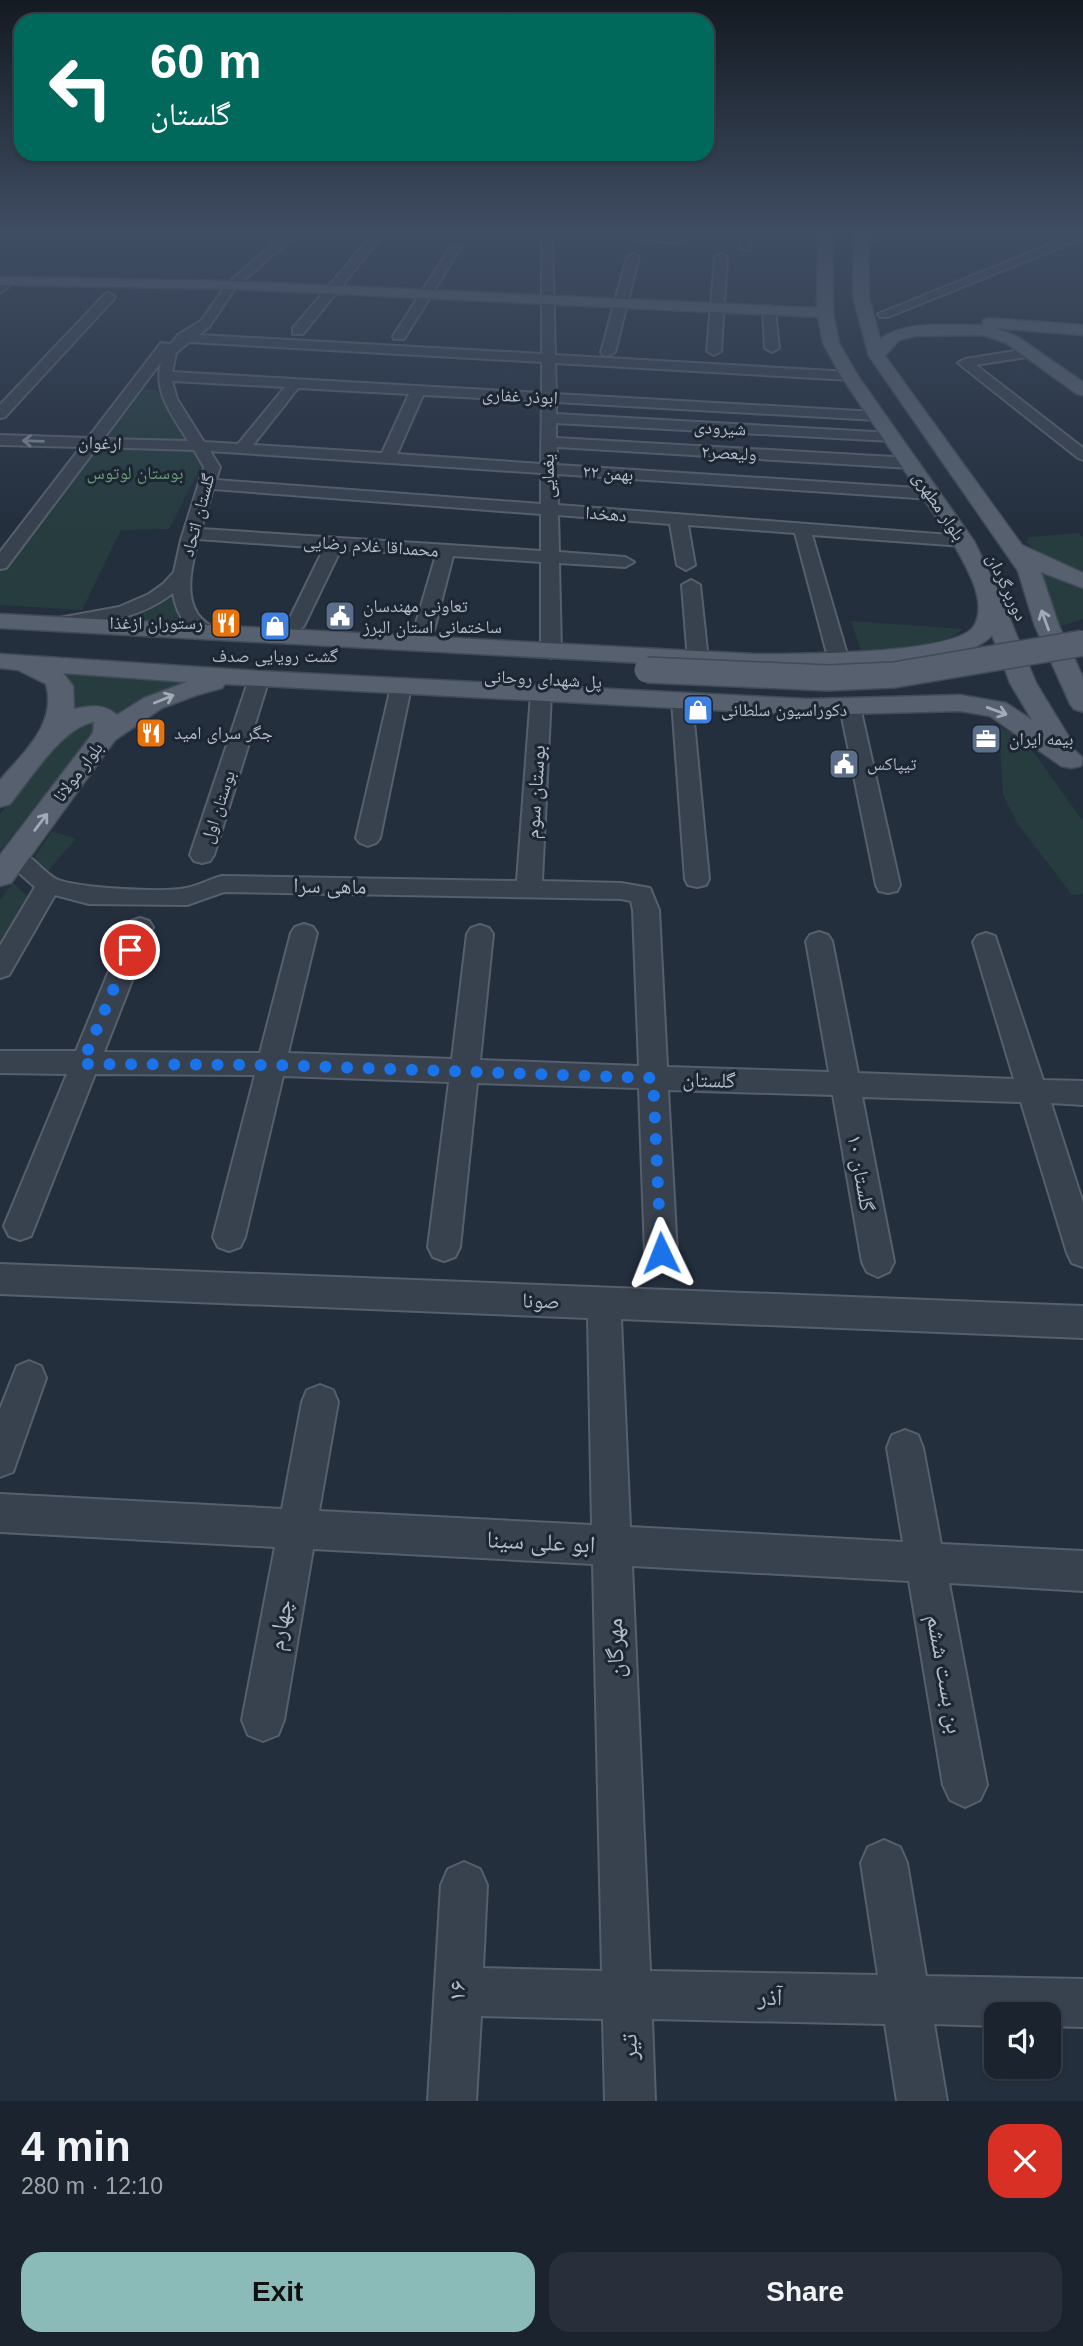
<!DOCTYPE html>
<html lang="en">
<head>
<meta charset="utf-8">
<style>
  body { margin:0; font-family:Arial,"Noto Naskh Arabic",sans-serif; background:#282f3a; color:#f1f3f6; height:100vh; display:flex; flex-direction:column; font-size:26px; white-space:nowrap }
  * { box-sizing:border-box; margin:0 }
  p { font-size:23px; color:#a0a4aa }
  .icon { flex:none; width:38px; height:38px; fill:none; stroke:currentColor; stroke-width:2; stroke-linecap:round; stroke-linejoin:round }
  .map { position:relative; height:2101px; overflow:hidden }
  .sheet { display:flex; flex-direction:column; background:#1b232e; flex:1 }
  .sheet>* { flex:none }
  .top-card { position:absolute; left:14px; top:14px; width:700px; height:147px; border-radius:21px; box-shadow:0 2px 5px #0004,0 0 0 2px #39404a; background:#00695c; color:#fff; overflow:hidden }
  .buttons { position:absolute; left:984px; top:2002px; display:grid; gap:14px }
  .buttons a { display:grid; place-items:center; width:77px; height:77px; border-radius:14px; background:#1b232e; box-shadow:0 2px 5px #0004,0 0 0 2px #39404a; font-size:35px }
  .pin { position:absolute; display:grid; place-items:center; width:60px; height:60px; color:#fff; margin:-30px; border:4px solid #fff; border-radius:50%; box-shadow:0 2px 7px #0007 }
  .me { position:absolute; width:77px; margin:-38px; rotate:358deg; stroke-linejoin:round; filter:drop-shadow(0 0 5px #0008) }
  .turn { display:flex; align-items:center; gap:24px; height:147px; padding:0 21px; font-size:32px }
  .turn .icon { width:91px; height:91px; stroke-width:2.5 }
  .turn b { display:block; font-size:49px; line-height:60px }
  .round { display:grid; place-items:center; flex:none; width:74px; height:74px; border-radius:21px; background:#282f3a }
  .headline { display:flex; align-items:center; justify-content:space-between; height:119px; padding:0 21px }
  h1 { font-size:42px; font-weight:700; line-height:52px }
  .primary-button { display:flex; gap:14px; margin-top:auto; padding:14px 21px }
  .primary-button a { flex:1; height:80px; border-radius:21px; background:#8bbbb9; color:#111; font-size:28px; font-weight:700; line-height:80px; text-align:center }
  .primary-button a+a { background:#282f3a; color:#f1f3f6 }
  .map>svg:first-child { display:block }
  .green { fill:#263c3f }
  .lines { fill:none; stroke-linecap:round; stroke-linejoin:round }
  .minor-casing { stroke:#565f6c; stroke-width:4 }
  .major-casing { stroke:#414a57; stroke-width:3 }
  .minor { fill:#38414e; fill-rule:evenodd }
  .major { fill:#56606e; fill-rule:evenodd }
  .major-bridge-casing { stroke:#414a57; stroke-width:28; stroke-linecap:butt }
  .major-bridge { stroke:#56606e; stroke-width:25 }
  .oneway { stroke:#7c8592 }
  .oneway2 { stroke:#a1aab7 }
  .route { stroke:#1a73e8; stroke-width:12; stroke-dasharray:0 21.6 }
  .labels { text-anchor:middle; stroke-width:6; stroke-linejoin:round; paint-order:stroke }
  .far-street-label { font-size:18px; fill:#b4bcc9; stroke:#1d2633 }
  .far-park-label { font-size:18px; fill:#6b9a76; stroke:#1d2633 }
  .far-poi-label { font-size:18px; fill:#b4bcc9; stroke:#1d2633; text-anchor:start }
  .street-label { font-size:21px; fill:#b4bcc9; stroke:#1d2633 }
  .near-street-label { font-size:24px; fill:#b4bcc9; stroke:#1d2633 }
</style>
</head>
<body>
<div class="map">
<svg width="1083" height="2101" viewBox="0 0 1083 2101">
  <rect width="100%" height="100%" fill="#242f3e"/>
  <path class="green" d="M 131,387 L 160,391 L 183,434 L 203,462 L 169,529 L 121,530 L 82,610 L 0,605 L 0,562 Z
    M 1079,533 L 1083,538 L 1083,573 L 1041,556 L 1026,542 L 1029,537 Z
    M 1038,569 L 1083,586 L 1083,619 L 1060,626 Z
    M 173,594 L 183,623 L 112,619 L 142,612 Z
    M 851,621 L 962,629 C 950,646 882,649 861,650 Z
    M 58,668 L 206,678 L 116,718 L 70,711 Z
    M 91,722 L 97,728 L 0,851 L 0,814 L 62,739 L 77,724 Z
    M 999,726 L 1024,739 L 1083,821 L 1083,894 L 1072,895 L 1017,823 L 1003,795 Z
    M 52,831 L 76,839 L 44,875 L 32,861 Z
    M 13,883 L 34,902 L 0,942 L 0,900 Z"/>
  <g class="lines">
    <g class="minor-casing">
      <path id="minor" d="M 288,231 L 300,231 L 236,287 L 209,327 L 199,335 L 542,354 L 542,231 L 552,231 L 555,355 L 850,372 L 857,376 L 850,380 L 555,363 L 556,394 L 877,412 L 884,416 L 877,420 L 556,402 L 556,414 L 892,433 L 899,437 L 892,441 L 556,423 L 556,438 L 911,458 L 919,463 L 911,468 L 557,447 L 557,465 L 932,489 L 940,494 L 932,499 L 557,474 L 558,505 L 963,536 L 972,541 L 963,546 L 812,535 L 849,661 L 846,665 L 832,665 L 829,661 L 795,533 L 688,525 L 695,565 L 686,570 L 677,565 L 670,524 L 558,515 L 559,552 L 625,557 L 634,562 L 625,567 L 559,563 L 561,652 L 551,658 L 541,652 L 541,562 L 453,556 L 434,630 L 424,636 L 414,630 L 436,555 L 341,549 L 304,626 L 295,632 L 286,626 L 324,548 L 198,539 C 193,562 184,592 197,613 C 202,622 212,625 218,633 L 215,637 C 191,643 176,613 173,593 C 139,620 97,623 55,630 L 48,628 L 46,624 L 48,620 L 119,607 L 149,594 L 163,584 L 174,572 L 181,540 L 204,467 L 194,450 L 97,447 L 6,568 L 0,569 L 0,552 L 81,447 L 0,445 L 0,435 L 88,438 L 161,343 L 171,344 L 178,335 L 201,321 L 228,283 ZM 189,342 L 542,362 L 542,393 L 172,372 L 176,353 ZM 161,362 C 153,392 173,416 188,441 L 103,439 ZM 172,381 L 285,387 L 238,444 L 204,442 L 177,399 ZM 298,388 L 409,394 L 382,453 L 253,445 ZM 423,395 L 542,401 L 541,464 L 397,454 ZM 210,451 L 541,473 L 541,504 L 216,480 L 220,467 ZM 213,489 L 541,514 L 541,551 L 201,529 Z
        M 387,231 L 397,231 L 391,236 L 387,235 Z
        M 742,231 L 752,231 L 749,250 L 740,248 Z
        M 883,231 L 899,231 L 873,241 L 868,238 Z
        M 1083,231 L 1083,238 L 888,317 L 880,317 L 878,314 Z
        M 639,235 L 680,237 L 685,240 L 680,243 L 635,240 L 634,238 Z
        M 368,240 L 377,242 L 303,334 L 293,334 L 293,328 Z
        M 452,245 L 461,247 L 404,339 L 394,339 L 393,336 Z
        M 633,254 L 639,257 L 615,352 L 608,356 L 603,355 L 601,352 L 627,257 Z
        M 721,254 L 727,257 L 721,351 L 714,355 L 707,351 L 715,257 Z
        M 0,284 L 8,287 L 0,293 Z
        M 109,293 L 115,297 L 113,300 L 5,417 L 0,418 L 0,405 L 105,294 Z
        M 769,306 L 775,310 L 779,348 L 772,352 L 765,348 L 763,310 Z
        M 1028,349 L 1033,350 L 1033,356 L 976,365 L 1083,448 L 1083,460 L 1078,458 L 958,363 L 965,359 Z
        M 691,580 L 700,585 L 708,660 L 705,664 L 691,664 L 688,660 L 682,585 Z
        M 259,673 L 266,675 L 269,679 L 214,855 L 210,861 L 202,863 L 194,861 L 190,855 L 249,679 L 252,675 Z
        M 401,681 L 408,683 L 411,687 L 380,838 L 376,843 L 368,846 L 360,843 L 356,838 L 391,687 L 394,683 Z
        M 541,688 L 548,690 L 551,694 L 542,881 L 621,883 L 650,888 L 659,910 L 667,1067 L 829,1072 L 806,941 L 810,935 L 819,932 L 828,935 L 832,941 L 858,1073 L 1014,1079 L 973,942 L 977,936 L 986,933 L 995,936 L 1043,1080 L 1083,1081 L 1083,1105 L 1051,1103 L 1083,1203 L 1083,1267 L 1072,1263 L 1067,1253 L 1021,1102 L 862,1097 L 894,1262 L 889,1272 L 878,1277 L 867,1272 L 862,1262 L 833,1095 L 668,1090 L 677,1253 L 672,1263 L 661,1267 L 650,1263 L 645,1253 L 639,1088 L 477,1083 L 460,1247 L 455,1257 L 444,1261 L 433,1257 L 428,1247 L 449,1082 L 283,1076 L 245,1237 L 240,1247 L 229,1251 L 218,1247 L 213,1237 L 255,1075 L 95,1074 L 31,1236 L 20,1240 L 9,1236 L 4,1226 L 67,1074 L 0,1073 L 0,1051 L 76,1051 L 127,927 L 131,921 L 140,918 L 149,921 L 153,927 L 104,1052 L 260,1053 L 291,933 L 295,927 L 304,924 L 313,927 L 317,933 L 288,1053 L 452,1059 L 467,934 L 471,928 L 480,925 L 489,928 L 493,934 L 480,1060 L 639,1066 L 633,910 L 631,901 L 621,899 L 224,892 L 187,905 L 89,904 L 55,895 L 9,975 L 0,978 L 0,946 L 35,887 L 2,858 L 6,852 C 28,846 38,869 56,879 C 75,888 164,893 186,888 C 198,886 210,879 222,876 L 517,881 L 531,694 L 534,690 Z
        M 682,695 L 689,697 L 692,701 L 709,879 L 706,885 L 697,887 L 688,885 L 685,879 L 672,701 L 675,697 Z
        M 850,701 L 857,703 L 860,707 L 900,885 L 897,891 L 888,893 L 879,891 L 876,885 L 840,707 L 843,703 Z
        M 0,1264 L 1083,1306 L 1083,1338 L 621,1319 L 630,1527 L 903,1542 L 887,1448 L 892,1435 L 905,1430 L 918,1435 L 923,1448 L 941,1544 L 1083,1551 L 1083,1591 L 949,1583 L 987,1785 L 980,1800 L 965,1807 L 950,1800 L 943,1785 L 909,1581 L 632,1566 L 650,1971 L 878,1975 L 861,1863 L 868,1847 L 884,1840 L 900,1847 L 907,1863 L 926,1976 L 1083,1979 L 1083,2027 L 1048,2026 L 1048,2014 L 996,2014 L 996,2026 L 934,2024 L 947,2101 L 897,2101 L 885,2024 L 652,2019 L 655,2101 L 605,2101 L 603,2019 L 481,2016 L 476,2101 L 428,2101 L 441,1885 L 448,1869 L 464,1862 L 480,1869 L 487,1885 L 483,1968 L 602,1971 L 593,1564 L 313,1549 L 284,1720 L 278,1735 L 263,1741 L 248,1735 L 242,1720 L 275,1547 L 0,1532 L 0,1494 L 282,1509 L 302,1402 L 307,1390 L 320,1385 L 333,1390 L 338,1402 L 319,1511 L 592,1525 L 588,1318 L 0,1294 Z
        M 29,1361 L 41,1366 L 46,1378 L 13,1472 L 0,1477 L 0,1409 L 17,1366 Z"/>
    </g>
    <g class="major-casing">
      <path id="major" d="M 818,231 L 832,231 L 833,313 L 839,343 L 858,376 L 974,541 L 1001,597 L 1036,683 L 1072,742 L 1070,746 L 1083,758 L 1081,766 L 1071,768 L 1061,766 L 990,716 L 960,711 L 808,715 L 225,684 L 222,688 L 197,695 L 162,708 L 115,740 L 11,883 L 0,886 L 0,855 L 93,733 L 94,722 C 62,727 30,780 10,804 L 0,807 L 0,780 C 24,752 57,724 46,684 L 18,670 L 0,668 L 0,654 L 259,671 L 808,699 L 960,695 L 1006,703 L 1032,720 L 1010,683 L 992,635 C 963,671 802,669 754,669 L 0,628 L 0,614 L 754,654 C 791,654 956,655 974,626 C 989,600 964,564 952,541 L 841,376 L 823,343 L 818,317 L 232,289 L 0,285 L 0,277 L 232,281 L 817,308 ZM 63,673 L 187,682 L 144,698 L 117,715 C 103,703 91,706 74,709 L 73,686 Z
        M 854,231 L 868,231 L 869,297 L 880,339 C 907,319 951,326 983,325 L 983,320 L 989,318 L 1083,325 L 1083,335 L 995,328 L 1018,337 L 1083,382 L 1083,395 L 1077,394 L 1006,343 L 983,335 L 916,336 L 899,340 L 885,356 L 1022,545 L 1083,573 L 1083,588 L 1041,572 L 1059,626 L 1083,677 L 1083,712 L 1074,709 L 1070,704 L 1035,626 L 1018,571 L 869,356 L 853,297 Z"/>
    </g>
    <use href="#minor" class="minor"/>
    <use href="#major" class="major"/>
    <g class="major-bridge-casing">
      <path id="major-bridge" d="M 647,670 L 827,678 L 894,675 L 1083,643"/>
    </g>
    <use href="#major-bridge" class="major-bridge"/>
  </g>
  <defs><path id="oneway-shaft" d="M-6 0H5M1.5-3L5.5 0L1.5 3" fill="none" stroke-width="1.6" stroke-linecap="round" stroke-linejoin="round" transform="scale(1.75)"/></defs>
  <use class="oneway" href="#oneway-shaft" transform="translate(33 441) rotate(-178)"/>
  <g class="oneway2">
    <use href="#oneway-shaft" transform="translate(1045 620) rotate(-110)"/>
    <use href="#oneway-shaft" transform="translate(164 699) rotate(-22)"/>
    <use href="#oneway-shaft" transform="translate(997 711) rotate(20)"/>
    <use href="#oneway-shaft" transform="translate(41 822) rotate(-53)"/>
  </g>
  <linearGradient id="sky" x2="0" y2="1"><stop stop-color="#141a22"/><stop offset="0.44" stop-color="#3f4d63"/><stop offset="1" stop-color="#3f4d63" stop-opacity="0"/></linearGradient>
  <rect width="1083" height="525" fill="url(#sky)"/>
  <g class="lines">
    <path class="route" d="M 130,950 L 82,1064 L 272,1065 L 653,1078 L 661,1253"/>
  </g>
  <defs>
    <g id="civic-square" transform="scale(1.575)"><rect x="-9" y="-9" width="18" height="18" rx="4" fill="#5c6f8a" stroke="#1d2633"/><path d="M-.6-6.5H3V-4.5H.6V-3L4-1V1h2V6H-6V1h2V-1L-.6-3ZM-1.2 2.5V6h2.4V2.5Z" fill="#fff"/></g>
    <g id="restaurant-square" transform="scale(1.575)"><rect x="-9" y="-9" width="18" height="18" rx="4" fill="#e8710a" stroke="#1d2633"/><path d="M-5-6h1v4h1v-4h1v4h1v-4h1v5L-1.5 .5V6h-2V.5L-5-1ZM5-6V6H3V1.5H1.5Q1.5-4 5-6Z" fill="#fff"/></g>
    <g id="shop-square" transform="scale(1.575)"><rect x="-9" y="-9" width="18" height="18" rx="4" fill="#3f7fe0" stroke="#1d2633"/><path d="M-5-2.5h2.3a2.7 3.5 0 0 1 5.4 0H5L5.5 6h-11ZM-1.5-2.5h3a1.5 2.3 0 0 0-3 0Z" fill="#fff"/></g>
    <g id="office-square" transform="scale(1.575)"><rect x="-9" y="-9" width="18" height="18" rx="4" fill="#5c6f8a" stroke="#1d2633"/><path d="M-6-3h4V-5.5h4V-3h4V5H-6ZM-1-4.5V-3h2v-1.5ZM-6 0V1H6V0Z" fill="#fff"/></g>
  </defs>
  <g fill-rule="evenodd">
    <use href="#civic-square" x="340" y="616"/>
    <use href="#restaurant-square" x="226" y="623"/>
    <use href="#shop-square" x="275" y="626"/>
    <use href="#shop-square" x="698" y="710"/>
    <use href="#restaurant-square" x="151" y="733"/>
    <use href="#office-square" x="986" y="739"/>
    <use href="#civic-square" x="844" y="764"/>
  </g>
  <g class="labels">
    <g class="far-street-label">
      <text transform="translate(520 396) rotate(3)" y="6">ابوذر غفاری</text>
      <text transform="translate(720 428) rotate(3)" y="6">شیرودی</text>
      <text transform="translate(100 443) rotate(2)" y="6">ارغوان</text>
      <text transform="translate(729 453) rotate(3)" y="6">ولیعصر۲</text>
      <text transform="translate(608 473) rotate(4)" y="6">۲۲ بهمن</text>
      <text transform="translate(548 476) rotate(-91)" y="6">یغمایی</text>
      <text transform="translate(939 506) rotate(56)" y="6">بلوار مطهری</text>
      <text transform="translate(606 514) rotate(4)" y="6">دهخدا</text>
      <text transform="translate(198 515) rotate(-75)" y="6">گلستان اتحاد</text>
      <text transform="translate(371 546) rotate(4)" y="6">محمداقا غلام رضایی</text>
      <text transform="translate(1007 587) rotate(65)" y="6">دوربرگردان</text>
      <text transform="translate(543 679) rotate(3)" y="6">پل شهدای روحانی</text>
      <text transform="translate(78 772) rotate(-53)" y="6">بلوار مولانا</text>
      <text transform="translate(218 807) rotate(-72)" y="6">بوستان اول</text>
    </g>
    <g class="far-park-label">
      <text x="135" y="479">بوستان لوتوس</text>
    </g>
    <g class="far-poi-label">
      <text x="363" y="612">تعاونی مهندسان<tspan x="363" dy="21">ساختمانی استان البرز</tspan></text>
      <text x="203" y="629" text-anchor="end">رستوران ازغذا</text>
      <text x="275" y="662" text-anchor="middle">گشت رویایی صدف</text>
      <text x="721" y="716">دکوراسیون سلطانی</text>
      <text x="174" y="739">جگر سرای امید</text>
      <text x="1009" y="745">بیمه ایران</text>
      <text x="867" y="770">تیپاکس</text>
    </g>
    <g class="street-label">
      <text transform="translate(535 792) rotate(-86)" y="7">بوستان سوم</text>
      <text transform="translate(330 886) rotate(1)" y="7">ماهی سرا</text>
      <text transform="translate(709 1080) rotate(2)" y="7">گلستان</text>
      <text transform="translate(861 1173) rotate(80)" y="7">گلستان ۱۰</text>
      <text transform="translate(541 1301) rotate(2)" y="7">صونا</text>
    </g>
    <g class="near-street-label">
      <text transform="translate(541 1542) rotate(3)" y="8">ابو علی سینا</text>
      <text transform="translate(280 1625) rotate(-80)" y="8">چهارم</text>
      <text transform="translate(615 1648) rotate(-92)" y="8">مهرگان</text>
      <text transform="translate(945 1674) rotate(80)" y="8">بن بست ششم</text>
      <text transform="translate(457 1991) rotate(-87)" y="8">۱۶</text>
      <text transform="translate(770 1997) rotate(1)" y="8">آذر</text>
      <text transform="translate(629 2047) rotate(-92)" y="8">تیر</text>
    </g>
  </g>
</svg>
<div class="buttons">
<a><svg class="icon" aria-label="sound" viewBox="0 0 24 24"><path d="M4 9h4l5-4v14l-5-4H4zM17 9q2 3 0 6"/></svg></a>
</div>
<div class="pin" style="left:130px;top:950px;background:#d93025"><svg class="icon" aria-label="arrive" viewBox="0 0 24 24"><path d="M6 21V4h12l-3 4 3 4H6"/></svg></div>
<svg class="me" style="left:661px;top:1253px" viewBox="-20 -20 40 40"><path d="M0-17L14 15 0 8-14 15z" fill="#1a73e8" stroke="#fff" stroke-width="4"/></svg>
<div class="top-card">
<div class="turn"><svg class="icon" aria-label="left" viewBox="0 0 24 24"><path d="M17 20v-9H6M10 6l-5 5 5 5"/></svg><div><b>60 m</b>گلستان</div></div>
</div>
</div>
<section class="sheet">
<div class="headline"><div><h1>4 min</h1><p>280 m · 12:10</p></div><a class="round" style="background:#d93025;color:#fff"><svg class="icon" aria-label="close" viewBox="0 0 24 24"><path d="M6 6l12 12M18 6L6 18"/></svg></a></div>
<div class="primary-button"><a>Exit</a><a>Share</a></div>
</section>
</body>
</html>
